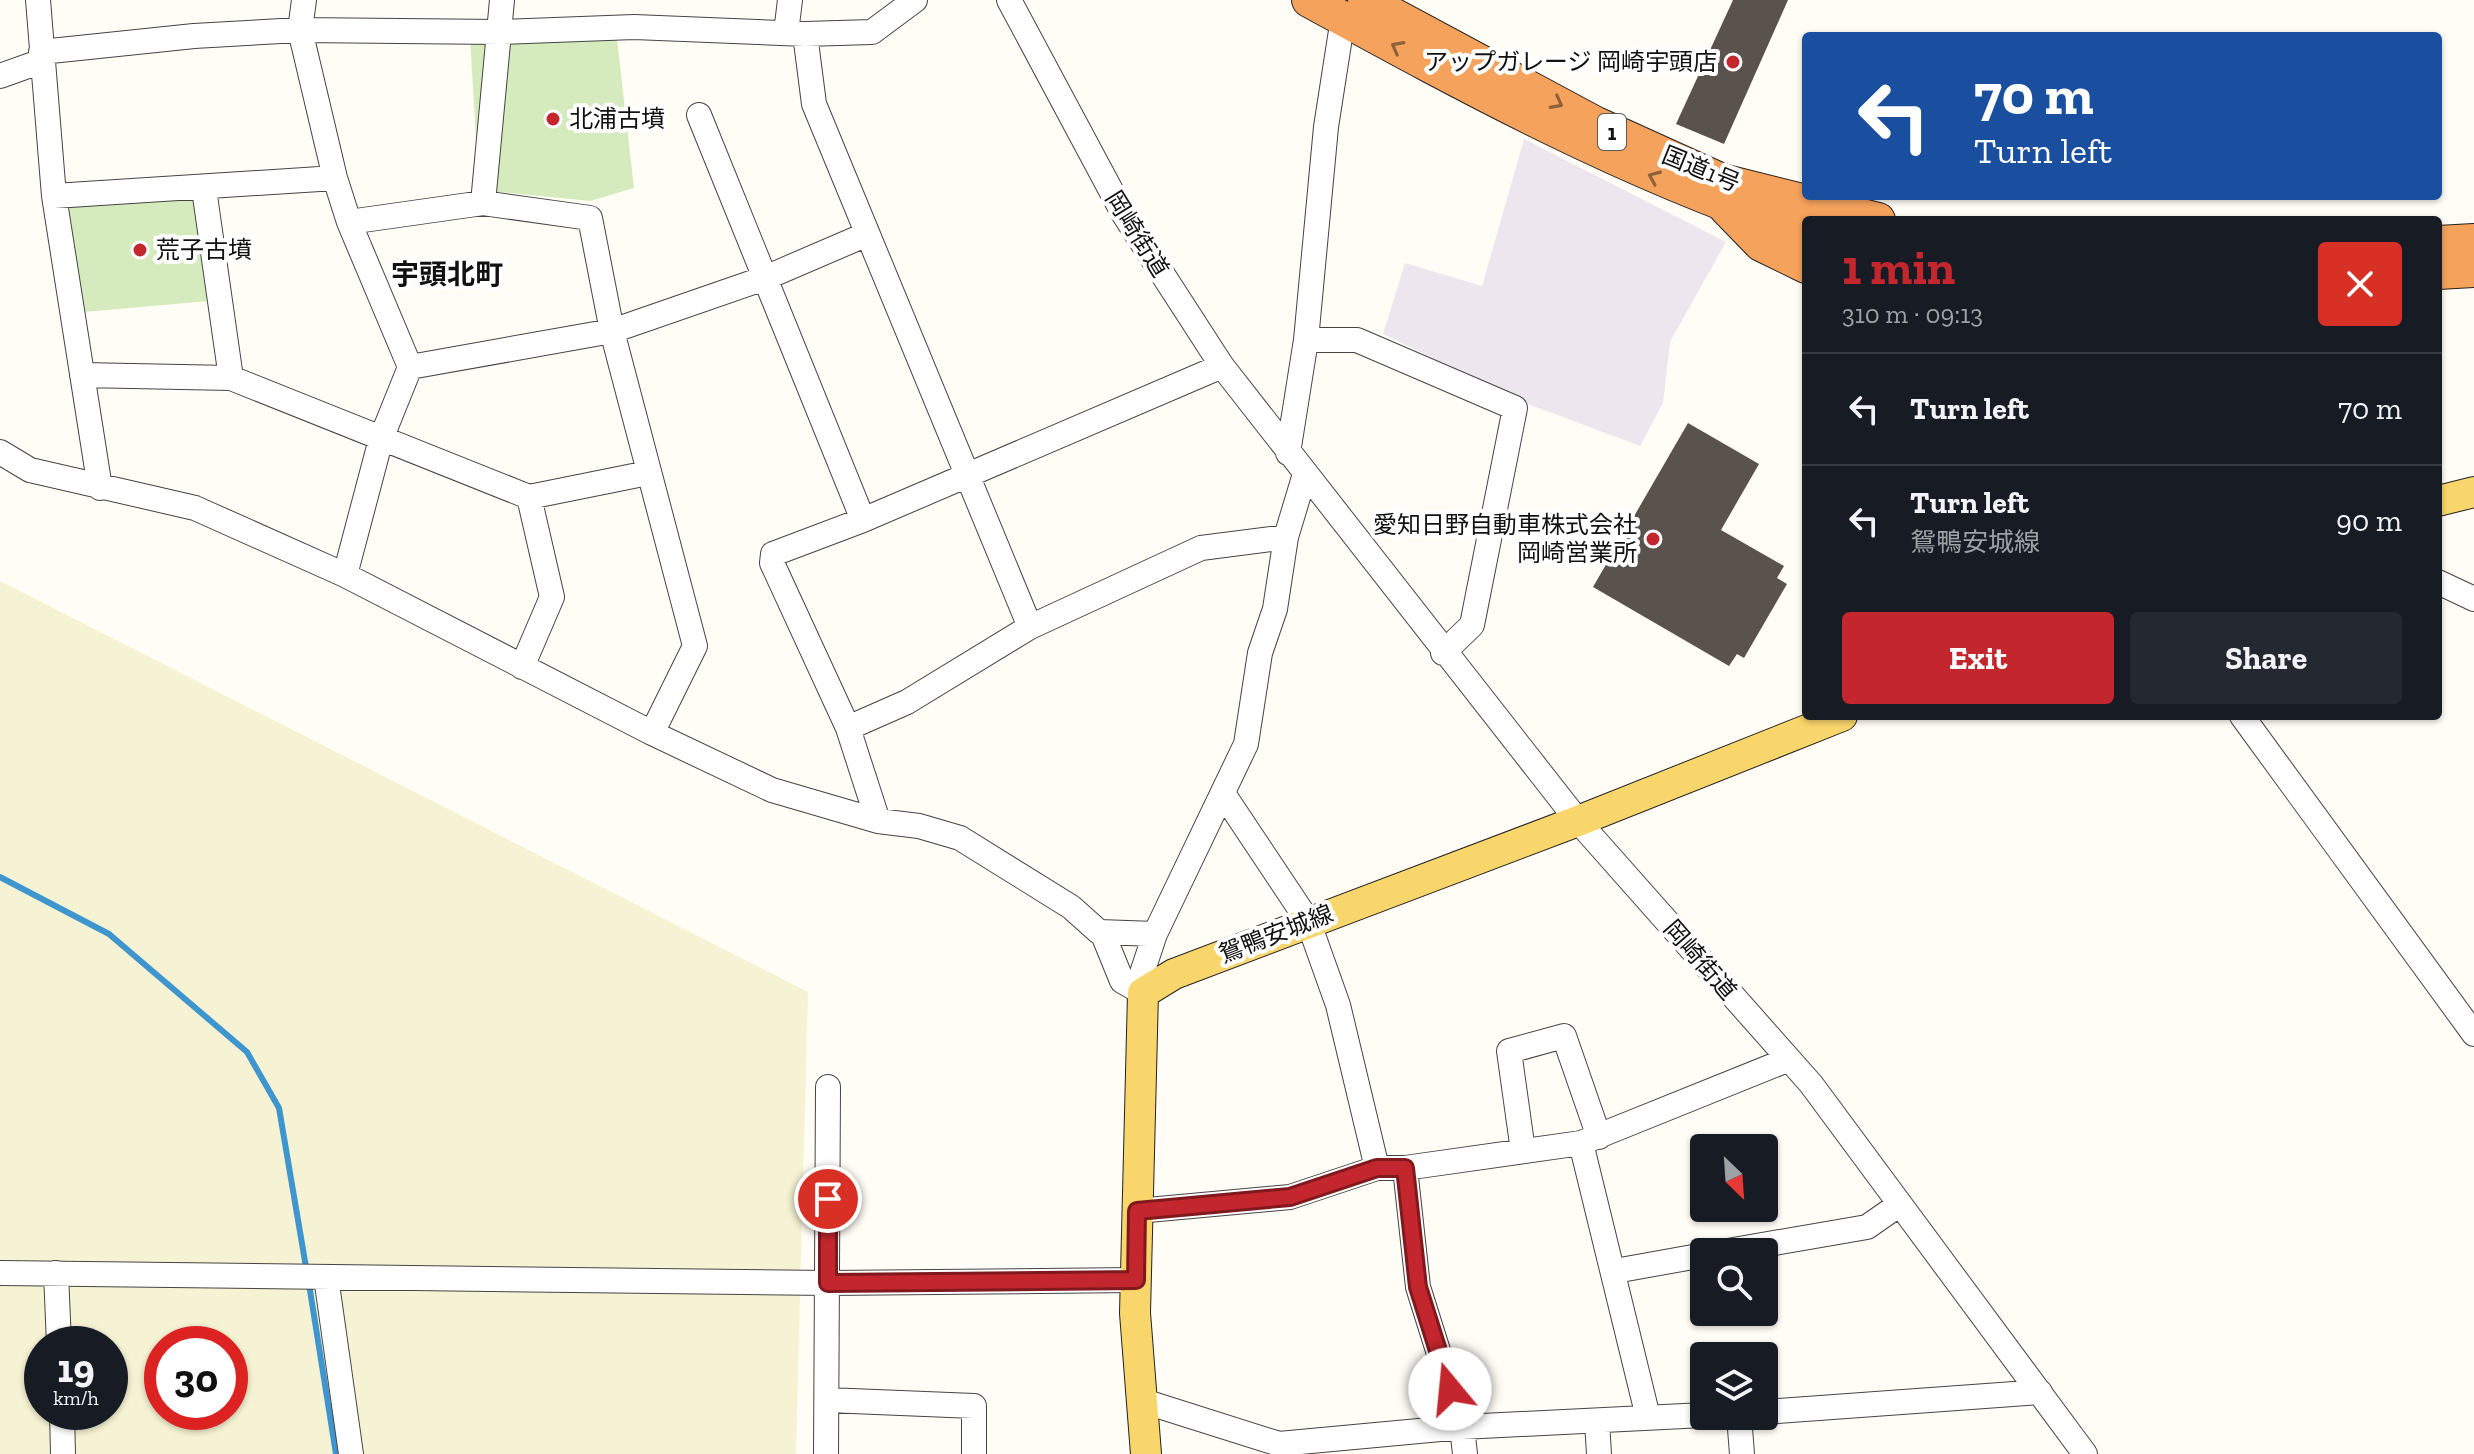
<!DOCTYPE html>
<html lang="en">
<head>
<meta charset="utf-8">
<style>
  body { margin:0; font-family:"Zilla Slab","Noto Sans JP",serif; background:#242831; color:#f1f3f6; height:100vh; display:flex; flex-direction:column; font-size:30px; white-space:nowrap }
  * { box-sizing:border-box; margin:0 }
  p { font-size:26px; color:#9ea1a6 }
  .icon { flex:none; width:44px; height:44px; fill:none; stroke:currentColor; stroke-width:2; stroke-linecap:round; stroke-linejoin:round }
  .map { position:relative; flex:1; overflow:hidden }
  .panel { position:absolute; left:1802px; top:216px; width:640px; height:504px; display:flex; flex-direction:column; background:#171b24; border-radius:8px; box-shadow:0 2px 6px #0004 }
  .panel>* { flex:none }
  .hud { position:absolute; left:1802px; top:32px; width:640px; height:168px; border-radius:8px; box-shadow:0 2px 6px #0004; background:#1a4fa0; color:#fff; overflow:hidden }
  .needle { width:52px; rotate:155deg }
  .controls { position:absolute; left:1690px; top:1134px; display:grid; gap:16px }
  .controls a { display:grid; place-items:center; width:88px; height:88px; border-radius:8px; background:#171b24; box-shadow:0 2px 6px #0004; font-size:40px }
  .speed { position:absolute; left:24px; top:1326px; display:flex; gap:16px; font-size:40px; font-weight:700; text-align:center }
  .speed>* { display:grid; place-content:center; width:104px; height:104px; border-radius:50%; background:#171b24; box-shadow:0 2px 6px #0004; line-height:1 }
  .speed small { font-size:20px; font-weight:400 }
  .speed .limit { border:12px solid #d22; background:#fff; color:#111 }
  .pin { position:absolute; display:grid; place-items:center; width:68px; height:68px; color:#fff; margin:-34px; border:4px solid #fff; border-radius:50%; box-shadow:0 2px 8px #0007 }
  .me { position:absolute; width:88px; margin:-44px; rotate:343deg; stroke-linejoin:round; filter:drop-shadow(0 0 6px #0008) }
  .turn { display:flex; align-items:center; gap:28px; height:168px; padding:0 40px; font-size:36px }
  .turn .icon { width:104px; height:104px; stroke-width:2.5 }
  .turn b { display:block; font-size:56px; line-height:68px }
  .round { display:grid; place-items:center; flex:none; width:84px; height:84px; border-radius:8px; background:#242831 }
  .headline { display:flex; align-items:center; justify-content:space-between; height:136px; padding:0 40px }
  h1 { font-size:48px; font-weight:700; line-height:60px; color:#c4262e }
  .button { display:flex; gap:16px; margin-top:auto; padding:16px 40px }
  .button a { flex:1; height:92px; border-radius:8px; background:#c4262e; color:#fff; font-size:32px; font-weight:700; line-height:92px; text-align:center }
  .button a+a { background:#242831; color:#f1f3f6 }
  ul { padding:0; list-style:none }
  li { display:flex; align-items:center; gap:24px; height:112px; padding:0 40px; border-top:2px solid #363941 }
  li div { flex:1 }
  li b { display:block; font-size:30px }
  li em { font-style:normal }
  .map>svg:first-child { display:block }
  .industrial { fill:#eee6ef }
  .farmland { fill:#f6f3d4; fill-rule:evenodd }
  .green { fill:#d5ebbd }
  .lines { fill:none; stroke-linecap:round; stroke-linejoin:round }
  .stream { stroke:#3f96cf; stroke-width:6 }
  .building { fill:#5a524d }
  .minor-casing { stroke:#444; stroke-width:26 }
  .major-casing { stroke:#222; stroke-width:32 }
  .highway-casing { stroke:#222; stroke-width:36 }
  .minor { stroke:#fff; stroke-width:24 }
  .major { stroke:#f9d66b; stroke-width:30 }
  .highway { stroke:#f5a25d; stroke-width:34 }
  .oneway { stroke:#8e613b }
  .route-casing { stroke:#7f191e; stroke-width:20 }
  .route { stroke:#c4262e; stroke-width:14 }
  .poi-dot { fill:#c4262e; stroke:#fff; stroke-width:3 }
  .labels { text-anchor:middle; stroke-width:8; stroke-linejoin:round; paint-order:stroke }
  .shield { fill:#fff; stroke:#585858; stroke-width:2 }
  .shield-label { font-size:22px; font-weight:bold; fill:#111 }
  .poi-label { font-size:24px; fill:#111; stroke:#fff; text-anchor:end }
  .street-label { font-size:24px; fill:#111; stroke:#fff }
  .quarter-label { font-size:28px; font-weight:bold; fill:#111; stroke:#fff }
</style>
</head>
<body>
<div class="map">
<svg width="2474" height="1454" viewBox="0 0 2474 1454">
  <rect width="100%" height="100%" fill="#fffdf5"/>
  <path class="industrial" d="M 1524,139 L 1726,242 L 1670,342 L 1663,403 L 1640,446 L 1528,404 L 1383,334 L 1405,263 L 1482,286 Z"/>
  <path class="farmland" d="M 0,581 L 808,992 L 796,1454 L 0,1454 ZM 42,1344 L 110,1344 L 110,1412 L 42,1412 ZM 162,1344 L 230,1344 L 230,1412 L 162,1412 Z"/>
  <path class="green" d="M 470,37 L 617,39 L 634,188 L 590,201 L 479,190 Z
    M 197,199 L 209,301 L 84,312 L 62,202 L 98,206 Z"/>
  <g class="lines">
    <path class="stream" d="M 0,877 L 109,934 L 247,1052 L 279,1108 L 307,1273
      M 309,1284 L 336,1454"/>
  </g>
  <path class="building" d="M 1733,0 L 1788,0 L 1724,144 L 1676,124 Z
    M 1688,423 L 1759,464 L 1721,530 L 1784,566 L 1777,578 L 1787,584 L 1744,658 L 1737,654 L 1729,666 L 1593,587 Z"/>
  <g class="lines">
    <g class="minor-casing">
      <path id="minor" d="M 38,0 L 54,196 L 100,488
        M 304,0 L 300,30 L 335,178 L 349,222 L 410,367 L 381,439 L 345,575
        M 1009,0 L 1123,213 L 1222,366 L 1578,821 L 1811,1084 L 2085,1454
        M 786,33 L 790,0
        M 805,34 L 814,104 L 1030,627
        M 41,52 L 194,36 L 300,30 L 500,32 L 634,27 L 805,34 L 872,32 L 915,0
        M 0,76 L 42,61
        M 699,115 L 863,520
        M 204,189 L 231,378
        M 54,196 L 335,178
        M 483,203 L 590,218 L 612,331 L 695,646 L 652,733
        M 349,222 L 483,203 L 502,0
        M 1306,340 L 1357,340 L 1515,408 L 1472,625 L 1443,653
        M 410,367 L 612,331 L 765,278 L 865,235
        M 82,375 L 231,378 L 529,497 L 648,473
        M 0,452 L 30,470 L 195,508 L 345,575 L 652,733 L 772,790 L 878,821 L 919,826 L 960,838 L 1071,907 L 1099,932 L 1155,934
        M 1288,453 L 1306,340 L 1326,127 L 1343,18
        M 2438,582 L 2474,599
        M 522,667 L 552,597 L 529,497
        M 2242,716 L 2474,1034
        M 848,728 L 907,702 L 1030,627 L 1201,548 L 1286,537
        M 1224,795 L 1308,921 L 1338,1005 L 1377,1168
        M 878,821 L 848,728 L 772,563 L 773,554 L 863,520 L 1222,366
        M 1102,932 L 1122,981 L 1143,993
        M 1143,993 L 1141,976 L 1155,934 L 1246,744 L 1260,653 L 1275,609 L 1286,537 L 1305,474
        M 1581,1143 L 1648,1417
        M 1523,1151 L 1509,1051 L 1564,1036 L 1599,1137
        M 1405,1168 L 1418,1287 L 1462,1427 L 1465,1454
        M 1137,1211 L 1290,1197 L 1377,1168 L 1405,1168 L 1581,1143 L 1787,1060
        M 1722,1252 L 1867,1227 L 1900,1204
        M 1615,1271 L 1704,1255
        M 0,1273 L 828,1283 L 1136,1280
        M 56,1273 L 59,1344
        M 326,1277 L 351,1454
        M 827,1400 L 974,1406 L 974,1454
        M 1143,1401 L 1279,1444 L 1462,1427 L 1704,1415
        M 62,1412 L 63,1454
        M 1764,1412 L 2040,1392
        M 1739,1416 L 1742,1454
        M 1597,1422 L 1599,1454
        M 826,1454 L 828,1087"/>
    </g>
    <g class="major-casing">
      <path id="major" d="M 2438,501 L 2474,492
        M 1146,1454 L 1135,1313 L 1143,993 L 1174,974 L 1578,821 L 1842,716"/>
    </g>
    <g class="highway-casing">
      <path id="highway" d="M 1309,0 C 1470,88 1631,176 1806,233
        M 1365,0 L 1596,124 L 1722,181 L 1878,220
        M 1726,208 L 1761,244 L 1806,266
        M 2438,243 L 2474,241
        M 2438,272 L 2474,270"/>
    </g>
    <use href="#minor" class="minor"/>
    <use href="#major" class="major"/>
    <use href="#highway" class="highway"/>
  </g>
  <defs><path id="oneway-chevron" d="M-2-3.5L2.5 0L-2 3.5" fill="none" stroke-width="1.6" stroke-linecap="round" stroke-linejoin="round" transform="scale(2)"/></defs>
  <g class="oneway">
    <use href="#oneway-chevron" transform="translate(1397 47) rotate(-152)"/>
    <use href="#oneway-chevron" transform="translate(1557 103) rotate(28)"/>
    <use href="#oneway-chevron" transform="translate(1654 177) rotate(-157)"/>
  </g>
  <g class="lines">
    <g class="route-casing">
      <path id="route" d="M 828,1199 L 828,1283 L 1136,1280 L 1137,1211 L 1290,1197 L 1377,1168 L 1405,1168 L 1418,1287 L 1450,1389"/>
    </g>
    <use href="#route" class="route"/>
  </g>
  <g class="poi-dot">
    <circle cx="1733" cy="62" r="8"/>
    <circle cx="553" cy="119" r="8"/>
    <circle cx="140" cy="250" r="8"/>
    <circle cx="1653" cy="539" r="8"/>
  </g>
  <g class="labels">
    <rect class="shield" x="1598" y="114" width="28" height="36" rx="6"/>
    <g class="shield-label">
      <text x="1612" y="140">1</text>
    </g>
    <g class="poi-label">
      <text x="1717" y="70">アップガレージ 岡崎宇頭店</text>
      <text x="569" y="127" text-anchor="start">北浦古墳</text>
      <text x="156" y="258" text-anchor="start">荒子古墳</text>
      <text x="1637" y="533">愛知日野自動車株式会社<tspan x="1637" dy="28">岡崎営業所</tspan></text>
    </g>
    <g class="street-label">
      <text transform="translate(1701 169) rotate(22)" y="8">国道1号</text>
      <text transform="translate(1137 234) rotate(58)" y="8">岡崎街道</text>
      <text transform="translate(1276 934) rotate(-21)" y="8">鴛鴨安城線</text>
      <text transform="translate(1700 960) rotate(49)" y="8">岡崎街道</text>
    </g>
    <g class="quarter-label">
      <text x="447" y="284">宇頭北町</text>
    </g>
  </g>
</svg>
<div class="controls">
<a><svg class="needle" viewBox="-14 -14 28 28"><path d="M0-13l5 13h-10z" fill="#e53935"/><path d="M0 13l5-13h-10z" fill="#9ea1a6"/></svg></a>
<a><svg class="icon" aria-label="search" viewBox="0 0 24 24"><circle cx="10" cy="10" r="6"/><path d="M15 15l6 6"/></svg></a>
<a><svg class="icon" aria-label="layers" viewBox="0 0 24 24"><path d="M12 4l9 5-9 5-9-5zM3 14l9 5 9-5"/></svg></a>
</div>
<div class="speed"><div>19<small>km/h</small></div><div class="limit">30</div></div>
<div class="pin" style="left:828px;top:1199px;background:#d93025"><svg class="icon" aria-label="arrive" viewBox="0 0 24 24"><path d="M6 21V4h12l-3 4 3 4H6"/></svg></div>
<svg class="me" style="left:1450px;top:1389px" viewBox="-20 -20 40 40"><circle r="19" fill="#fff"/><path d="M0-13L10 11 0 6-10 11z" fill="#c4262e"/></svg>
<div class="hud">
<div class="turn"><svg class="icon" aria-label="left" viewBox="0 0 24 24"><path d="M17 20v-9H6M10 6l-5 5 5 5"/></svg><div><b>70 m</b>Turn left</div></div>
</div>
<section class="panel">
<div class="headline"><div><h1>1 min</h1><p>310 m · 09:13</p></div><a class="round" style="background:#d93025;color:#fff"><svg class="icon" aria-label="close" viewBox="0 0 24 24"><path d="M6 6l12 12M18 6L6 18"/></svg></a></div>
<ul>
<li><svg class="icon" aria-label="left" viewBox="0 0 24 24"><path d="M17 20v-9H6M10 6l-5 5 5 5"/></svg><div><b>Turn left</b></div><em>70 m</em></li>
<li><svg class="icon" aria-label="left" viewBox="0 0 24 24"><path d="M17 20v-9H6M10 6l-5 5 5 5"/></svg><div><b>Turn left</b><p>鴛鴨安城線</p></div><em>90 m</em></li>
</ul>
<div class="button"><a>Exit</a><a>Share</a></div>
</section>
</div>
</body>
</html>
